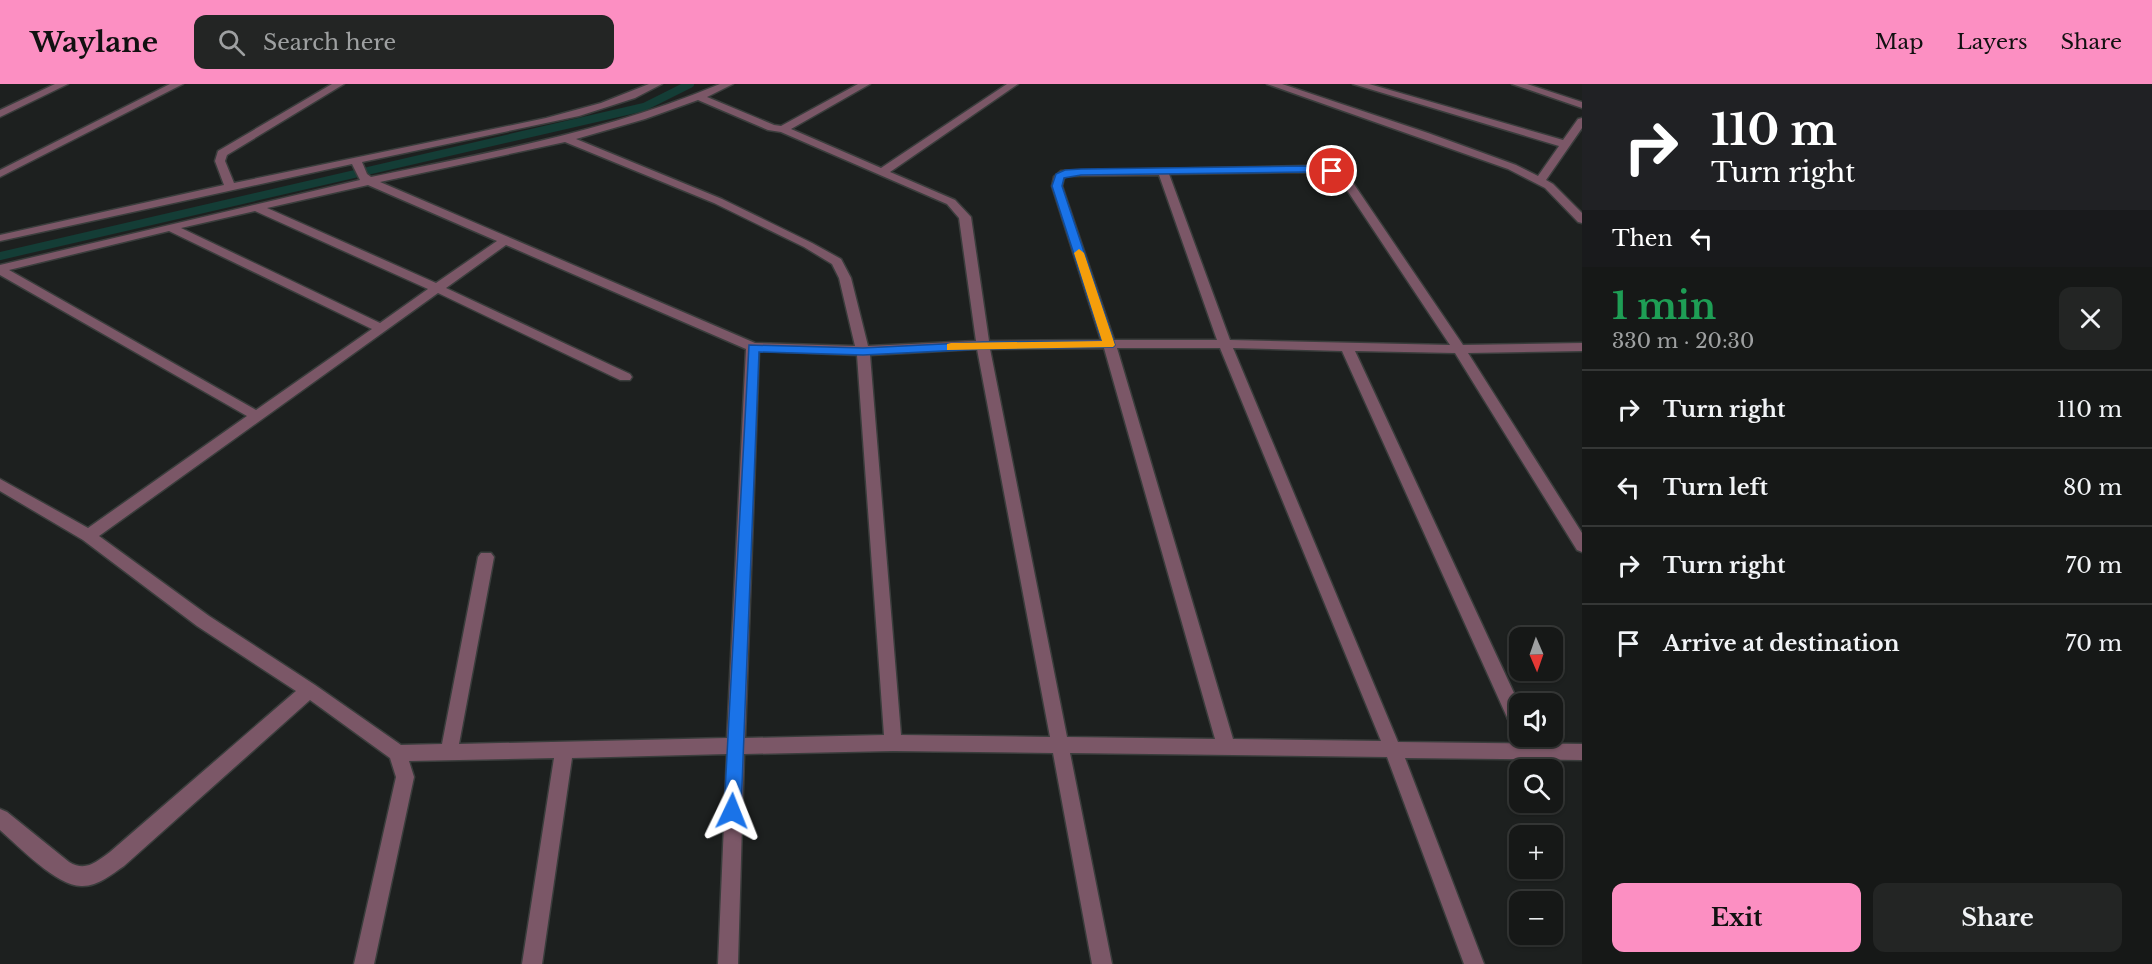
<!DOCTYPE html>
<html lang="en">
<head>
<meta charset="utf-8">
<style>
  body { margin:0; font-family:"Libre Baskerville",serif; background:#232524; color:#f1f3f6; height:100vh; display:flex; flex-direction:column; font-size:22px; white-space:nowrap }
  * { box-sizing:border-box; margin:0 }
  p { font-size:20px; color:#9ea0a1 }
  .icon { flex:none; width:33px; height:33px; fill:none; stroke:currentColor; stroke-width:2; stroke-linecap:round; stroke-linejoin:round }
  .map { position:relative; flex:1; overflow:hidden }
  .details { display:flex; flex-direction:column; background:#161817; width:570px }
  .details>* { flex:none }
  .top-card { background:#202124; color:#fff; overflow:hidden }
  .needle { width:39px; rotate:178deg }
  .buttons { position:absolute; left:1509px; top:543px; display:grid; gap:12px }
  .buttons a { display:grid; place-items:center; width:54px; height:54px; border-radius:12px; background:#161817; box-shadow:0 2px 4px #0004,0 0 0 2px #353736; font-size:30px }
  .pin { position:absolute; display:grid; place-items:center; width:51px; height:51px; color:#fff; margin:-26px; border:3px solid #fff; border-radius:50%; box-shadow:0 2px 6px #0007 }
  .me { position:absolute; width:66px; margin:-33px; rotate:2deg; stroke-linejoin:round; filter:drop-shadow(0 0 4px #0008) }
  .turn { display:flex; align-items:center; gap:21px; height:126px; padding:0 30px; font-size:27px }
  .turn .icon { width:78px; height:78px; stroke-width:2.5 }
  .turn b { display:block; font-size:42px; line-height:51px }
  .then { display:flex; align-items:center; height:57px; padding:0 30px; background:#0003; gap:12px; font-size:22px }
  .round { display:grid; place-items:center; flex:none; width:63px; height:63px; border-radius:12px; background:#232524 }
  .head { display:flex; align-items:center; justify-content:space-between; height:102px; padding:0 30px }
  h1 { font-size:36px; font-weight:700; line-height:45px; color:#1e9e55 }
  .button { display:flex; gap:12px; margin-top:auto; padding:12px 30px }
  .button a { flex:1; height:69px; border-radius:12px; background:#fc8fc2; color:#111; font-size:24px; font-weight:700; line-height:69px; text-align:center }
  .button a+a { background:#232524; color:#f1f3f6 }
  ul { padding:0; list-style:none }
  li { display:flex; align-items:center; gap:18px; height:78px; padding:0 30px; border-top:2px solid #353736 }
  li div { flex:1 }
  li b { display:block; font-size:22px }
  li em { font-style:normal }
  header { display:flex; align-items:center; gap:36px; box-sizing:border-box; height:84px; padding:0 30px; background:#fc8fc2; color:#111 }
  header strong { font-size:28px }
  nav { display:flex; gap:33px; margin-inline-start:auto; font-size:21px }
  .search { width:420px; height:54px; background:#232524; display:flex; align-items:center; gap:15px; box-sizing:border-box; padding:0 21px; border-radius:12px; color:#9ea0a1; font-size:22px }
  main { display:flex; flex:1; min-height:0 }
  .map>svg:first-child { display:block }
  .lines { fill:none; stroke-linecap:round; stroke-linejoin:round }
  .stream { stroke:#143d36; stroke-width:8 }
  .minor-casing { stroke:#3a3d3c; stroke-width:3 }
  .minor { fill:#7b5767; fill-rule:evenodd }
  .route { fill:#1a73e8; stroke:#114b97; stroke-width:1.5 }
  .slow { fill:#f59e0b }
</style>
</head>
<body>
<header>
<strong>Waylane</strong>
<div class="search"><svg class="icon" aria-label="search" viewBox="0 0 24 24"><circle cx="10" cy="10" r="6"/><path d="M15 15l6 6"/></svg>Search here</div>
<nav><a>Map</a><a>Layers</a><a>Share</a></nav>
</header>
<main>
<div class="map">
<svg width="1582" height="880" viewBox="0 0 1582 880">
  <rect width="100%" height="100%" fill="#1d201f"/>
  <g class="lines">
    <path class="stream" d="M 0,172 L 644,23 L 690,0"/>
    <g class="minor-casing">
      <path id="minor" d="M 55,0 L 68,0 L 0,33 L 0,26 Z
        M 170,0 L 183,0 L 0,93 L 0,86 Z
        M 332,0 L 344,0 L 227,71 L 225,77 L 234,99 L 546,34 L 601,19 L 649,0 L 662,0 L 635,14 L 579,32 L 362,78 L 367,90 L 371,93 C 491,68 606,48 720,0 L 733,0 L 707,13 L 774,41 L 781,42 L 858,0 L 870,0 L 791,45 L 881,84 L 1007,0 L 1018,0 L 890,88 L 955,116 L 971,133 L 989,257 L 1101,256 L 1052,102 L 1054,93 L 1061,87 L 1304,82 L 1332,84 L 1347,90 L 1463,261 L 1582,259 L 1582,267 L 1468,269 L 1582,449 L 1582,468 L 1577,466 L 1455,269 L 1355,267 L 1520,622 L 1520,650 L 1514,647 L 1511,642 L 1342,267 L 1233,264 L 1398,658 L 1582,660 L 1582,676 L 1405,674 L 1484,880 L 1464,880 L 1387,673 L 1070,669 L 1112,880 L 1092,880 L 1053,669 L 893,667 L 744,670 L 738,880 L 718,880 L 727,670 L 572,674 L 542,880 L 522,880 L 554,674 L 409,677 L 414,693 L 374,880 L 354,880 L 396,693 L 390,674 L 310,616 L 124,782 C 112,790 97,803 81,802 C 57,802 18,762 0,746 L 0,725 L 7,728 L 69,778 C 86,788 96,778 110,768 L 296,607 L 197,542 L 83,456 L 0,407 L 0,395 L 88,444 L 247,332 L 0,191 L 0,181 L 360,96 L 352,80 L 0,157 L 0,151 L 224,101 L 215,77 L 218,67 ZM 698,16 L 768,46 L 781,48 L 947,120 L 959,134 L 976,257 L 868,262 L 851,194 L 841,175 L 812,159 L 722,115 L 576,55 L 645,35 ZM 565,58 L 714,119 L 804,163 L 832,180 L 839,194 L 855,262 L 755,259 L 380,98 ZM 1304,88 L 1330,90 L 1339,94 L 1450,261 L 1230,256 L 1169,90 ZM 1159,91 L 1217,256 L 1114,256 L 1062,102 L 1064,94 L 1067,92 ZM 368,101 L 497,157 L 436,199 L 267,124 ZM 255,127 L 428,205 L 380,239 L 181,144 ZM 169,147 L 372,245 L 256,326 L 9,186 ZM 506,161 L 746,265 L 727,654 L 459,660 L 494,473 L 491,469 L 481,469 L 478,473 L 442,660 L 401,661 L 315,601 L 209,532 L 99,452 L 438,209 L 620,296 L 630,296 L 632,293 L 630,290 L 446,204 ZM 1104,264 L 1215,655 L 1067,653 L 990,265 ZM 1117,264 L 1220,264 L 1381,657 L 1233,655 ZM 977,265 L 1050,653 L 901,651 L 870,271 ZM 759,267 L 857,271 L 884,651 L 745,654 Z
        M 1267,0 L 1282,0 L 1428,49 L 1516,81 L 1538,92 L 1559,62 L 1353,0 L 1369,0 L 1563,56 L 1578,35 L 1582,34 L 1582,44 L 1546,96 L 1553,100 L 1582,129 L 1582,139 L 1578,138 L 1545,104 L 1508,85 Z
        M 1512,0 L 1527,0 L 1582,18 L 1582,24 Z"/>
    </g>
    <use href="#minor" class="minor"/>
  </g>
  <path class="route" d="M 1304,82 L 1332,84 L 1337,87 L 1332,90 L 1304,88 L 1081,91 L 1064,94 L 1062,102 L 1115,261 L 1113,263 L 983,265 L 863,271 L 759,268 L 741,727 L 738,732 L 732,735 L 727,732 L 724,727 L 749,261 L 863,264 L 983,258 L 1102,257 L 1052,102 L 1056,90 L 1065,86 L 1081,85 Z"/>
  <path class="slow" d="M 1079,165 L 1084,169 L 1115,261 L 1113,263 L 947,266 L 947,260 L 951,259 L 1102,257 L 1074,169 Z"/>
</svg>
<div class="buttons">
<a><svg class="needle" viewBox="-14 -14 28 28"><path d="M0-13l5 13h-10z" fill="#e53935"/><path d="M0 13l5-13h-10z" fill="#9ea0a1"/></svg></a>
<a><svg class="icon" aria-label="sound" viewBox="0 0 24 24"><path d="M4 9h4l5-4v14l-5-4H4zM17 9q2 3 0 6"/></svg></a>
<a><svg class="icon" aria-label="search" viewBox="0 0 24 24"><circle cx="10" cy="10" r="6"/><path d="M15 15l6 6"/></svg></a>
<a>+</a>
<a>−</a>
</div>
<div class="pin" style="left:1332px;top:87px;background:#d93025"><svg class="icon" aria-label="arrive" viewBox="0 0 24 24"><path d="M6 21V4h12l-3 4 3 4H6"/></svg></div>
<svg class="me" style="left:732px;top:727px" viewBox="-20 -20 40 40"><path d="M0-17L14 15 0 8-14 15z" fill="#1a73e8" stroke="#fff" stroke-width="4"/></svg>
</div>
<section class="details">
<div class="top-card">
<div class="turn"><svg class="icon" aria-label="right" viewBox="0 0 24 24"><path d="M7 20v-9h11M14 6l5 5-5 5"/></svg><div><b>110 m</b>Turn right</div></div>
<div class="then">Then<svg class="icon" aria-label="left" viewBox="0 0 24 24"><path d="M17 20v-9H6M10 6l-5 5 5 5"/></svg></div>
</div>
<div class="head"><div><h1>1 min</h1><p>330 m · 20:30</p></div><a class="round"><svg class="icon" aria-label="close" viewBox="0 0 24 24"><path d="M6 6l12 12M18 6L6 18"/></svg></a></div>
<ul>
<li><svg class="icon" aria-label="right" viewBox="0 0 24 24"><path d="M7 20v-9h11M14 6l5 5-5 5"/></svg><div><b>Turn right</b></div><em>110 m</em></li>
<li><svg class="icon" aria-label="left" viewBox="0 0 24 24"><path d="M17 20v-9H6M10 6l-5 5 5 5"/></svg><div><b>Turn left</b></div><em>80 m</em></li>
<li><svg class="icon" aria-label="right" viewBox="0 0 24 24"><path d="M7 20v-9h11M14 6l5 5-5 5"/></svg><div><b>Turn right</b></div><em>70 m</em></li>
<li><svg class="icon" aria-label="arrive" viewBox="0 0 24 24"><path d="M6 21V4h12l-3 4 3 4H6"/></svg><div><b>Arrive at destination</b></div><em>70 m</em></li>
</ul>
<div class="button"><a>Exit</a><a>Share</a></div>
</section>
</main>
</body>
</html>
